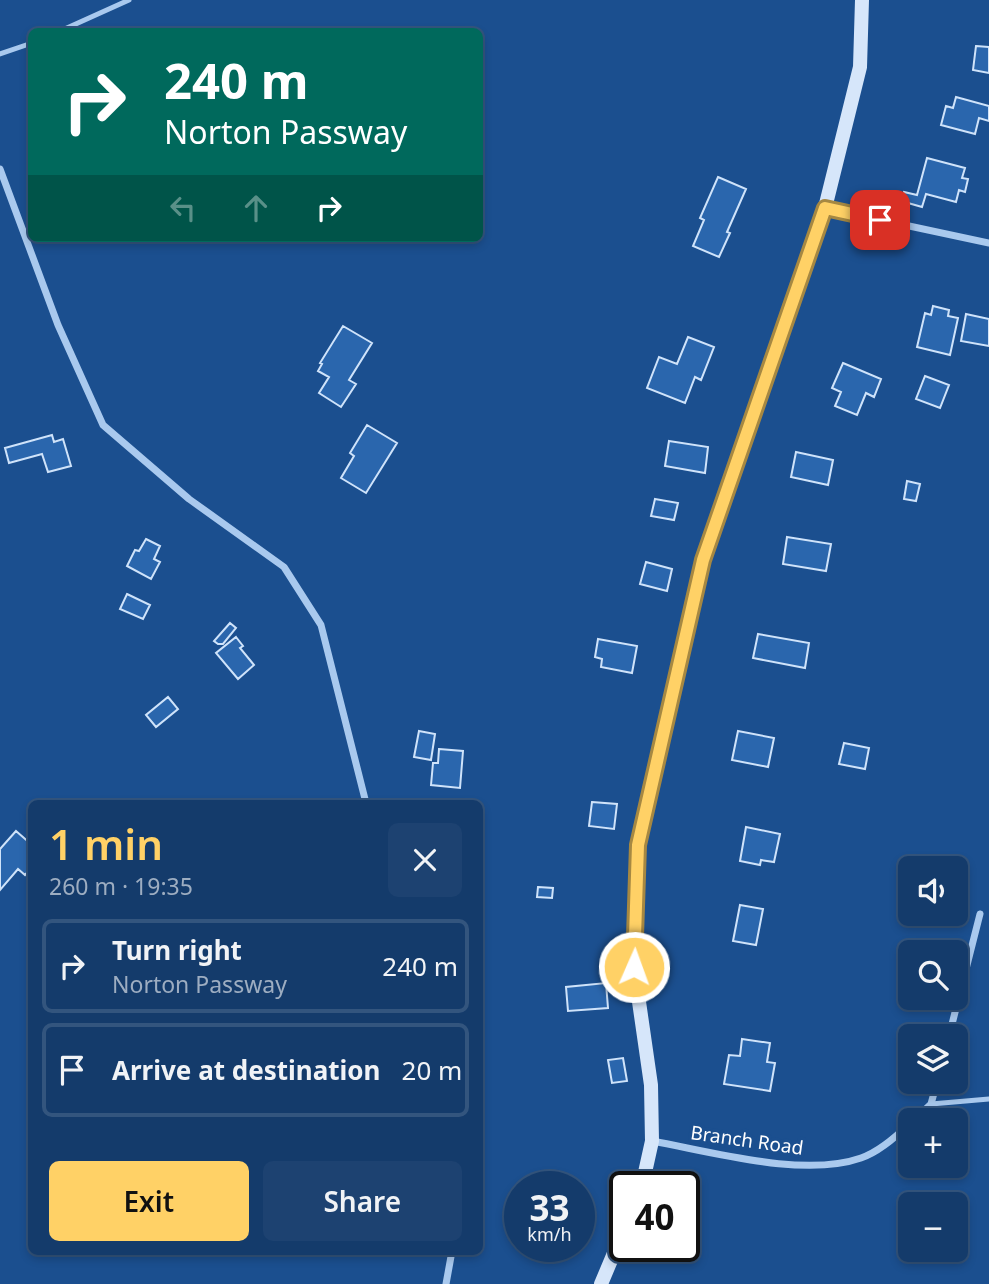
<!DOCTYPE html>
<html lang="en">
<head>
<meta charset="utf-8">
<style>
  body { margin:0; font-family:"Noto Sans",sans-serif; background:#1d4271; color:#f1f3f6; height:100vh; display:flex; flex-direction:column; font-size:26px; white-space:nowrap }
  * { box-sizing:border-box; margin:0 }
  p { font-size:23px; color:#9dadc1 }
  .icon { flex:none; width:38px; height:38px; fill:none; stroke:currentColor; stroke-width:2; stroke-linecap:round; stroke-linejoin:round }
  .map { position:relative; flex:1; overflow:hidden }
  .side { position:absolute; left:28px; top:800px; width:455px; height:455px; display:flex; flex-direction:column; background:#143b6b; border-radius:10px; box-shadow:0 4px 10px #0003,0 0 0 2px #33557e }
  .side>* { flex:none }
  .hud { position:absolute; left:28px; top:28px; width:455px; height:214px; border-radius:10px; box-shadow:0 4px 10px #0003,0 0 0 2px #33557e; background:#00695c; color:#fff; overflow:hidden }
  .tools { position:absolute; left:898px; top:856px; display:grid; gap:14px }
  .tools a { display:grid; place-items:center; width:70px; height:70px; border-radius:10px; background:#143b6b; box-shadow:0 4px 10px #0003,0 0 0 2px #33557e; font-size:35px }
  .speed { position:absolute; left:504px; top:1171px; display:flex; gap:14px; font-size:35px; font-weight:700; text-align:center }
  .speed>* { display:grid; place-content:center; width:91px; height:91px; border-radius:50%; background:#143b6b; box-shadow:0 4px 10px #0003,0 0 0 2px #33557e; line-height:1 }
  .speed small { font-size:18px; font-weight:400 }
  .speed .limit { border:4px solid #111; border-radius:10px; background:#fff; color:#111 }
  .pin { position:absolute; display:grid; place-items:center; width:60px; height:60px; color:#fff; margin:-30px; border-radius:14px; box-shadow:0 4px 10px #0006 }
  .me { position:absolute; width:77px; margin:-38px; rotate:2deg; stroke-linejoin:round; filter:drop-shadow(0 0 5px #0008) }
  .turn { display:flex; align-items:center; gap:24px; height:147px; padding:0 21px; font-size:32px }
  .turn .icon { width:91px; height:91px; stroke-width:2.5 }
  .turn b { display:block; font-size:49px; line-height:60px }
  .lanes { display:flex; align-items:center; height:66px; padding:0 21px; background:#0003; justify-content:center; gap:35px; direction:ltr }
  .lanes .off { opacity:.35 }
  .round { display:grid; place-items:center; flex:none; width:74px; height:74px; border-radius:10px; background:#1d4271 }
  .head { display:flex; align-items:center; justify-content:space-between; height:119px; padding:0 21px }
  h1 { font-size:42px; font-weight:600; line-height:52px; color:#ffd166 }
  .action { display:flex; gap:14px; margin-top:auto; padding:14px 21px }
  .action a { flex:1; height:80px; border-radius:10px; background:#ffd166; color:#111; font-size:28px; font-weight:600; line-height:80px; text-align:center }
  .action a+a { background:#1d4271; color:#f1f3f6 }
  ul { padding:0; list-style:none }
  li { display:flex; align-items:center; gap:21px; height:94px; margin:0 14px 10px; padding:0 7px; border:4px solid #33557e; border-radius:10px }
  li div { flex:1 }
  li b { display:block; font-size:26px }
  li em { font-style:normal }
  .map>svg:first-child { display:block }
  .building { fill:#2a66ad; stroke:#cfe3fa; stroke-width:2 }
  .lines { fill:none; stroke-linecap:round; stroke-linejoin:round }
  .lane { stroke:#a9c9ee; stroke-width:5 }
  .street { stroke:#a9c9ee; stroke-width:7 }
  .secondary { stroke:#d6e6fa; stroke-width:14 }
  .route-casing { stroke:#a68842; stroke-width:18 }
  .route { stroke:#ffd166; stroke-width:12 }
  .labels { text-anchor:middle; stroke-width:7; stroke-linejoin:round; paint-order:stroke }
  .street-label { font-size:19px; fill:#fff; stroke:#1b4f8f }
</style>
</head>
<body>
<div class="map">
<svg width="989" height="1284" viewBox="0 0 989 1284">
  <rect width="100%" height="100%" fill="#1b4f8f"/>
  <path class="building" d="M 976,46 L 989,47 L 989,73 L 973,70 Z
    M 956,97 L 989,106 L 989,121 L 979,118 L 975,134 L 941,125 L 946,106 L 953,108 Z
    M 927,158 L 965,168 L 962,178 L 968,179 L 965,192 L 959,190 L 956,202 L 926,194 L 922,207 L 901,201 L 904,192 L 917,195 Z
    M 718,177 L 746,189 L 727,232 L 730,233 L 719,257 L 693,246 L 704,220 L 700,218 Z
    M 933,306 L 949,310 L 948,316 L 958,318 L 950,355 L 917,347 L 925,313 L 931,315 Z
    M 966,314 L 989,319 L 989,346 L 961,341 Z
    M 343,326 L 372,343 L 349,380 L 356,384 L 341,407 L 319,393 L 329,377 L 318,371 L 322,364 L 320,363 Z
    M 688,337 L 714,347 L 701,380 L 695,377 L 685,403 L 647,388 L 659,357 L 677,364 Z
    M 843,363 L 881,379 L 874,397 L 866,393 L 857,415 L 835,406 L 841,392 L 832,388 Z
    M 925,376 L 949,385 L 940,408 L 916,399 Z
    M 367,425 L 397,443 L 366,493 L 341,478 L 354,456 L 350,453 Z
    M 52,435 L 54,442 L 63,439 L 71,466 L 48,472 L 42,454 L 9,463 L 5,448 Z
    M 669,441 L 708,447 L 705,473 L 665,466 Z
    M 796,452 L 833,460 L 828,485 L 791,477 Z
    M 907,481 L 920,484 L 916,501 L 904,499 Z
    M 655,499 L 678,503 L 674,520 L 651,516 Z
    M 787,537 L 831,544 L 826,571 L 783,564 Z
    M 146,539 L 160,546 L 154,559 L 160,562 L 151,579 L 127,566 L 135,550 L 139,551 Z
    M 646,562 L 672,569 L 667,591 L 640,584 Z
    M 127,594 L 150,605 L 143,619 L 120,609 Z
    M 230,623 L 236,628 L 223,644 L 218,644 L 214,641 Z
    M 758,634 L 809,643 L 805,668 L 753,658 Z
    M 236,637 L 243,646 L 240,648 L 254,665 L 238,679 L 216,653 Z
    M 598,639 L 637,646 L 632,673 L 601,667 L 602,659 L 595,657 Z
    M 168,697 L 178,709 L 156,727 L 146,715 Z
    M 419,731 L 435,734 L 431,760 L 414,757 Z
    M 738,731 L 774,738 L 768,767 L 732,760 Z
    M 844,743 L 869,748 L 865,769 L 839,764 Z
    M 439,749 L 463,751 L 460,788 L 431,785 L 433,763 L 438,763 Z
    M 592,802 L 617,804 L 614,829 L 589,826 Z
    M 746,827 L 780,834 L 774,862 L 761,860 L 760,865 L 740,861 Z
    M 16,831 L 32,845 L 32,867 L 25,875 L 18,869 L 0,890 L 0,849 Z
    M 538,887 L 553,888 L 552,898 L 537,897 Z
    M 740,905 L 763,909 L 756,945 L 733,941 Z
    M 606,983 L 608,1008 L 568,1011 L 566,987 Z
    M 742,1039 L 770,1043 L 767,1062 L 775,1063 L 770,1091 L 724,1084 L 729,1055 L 740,1056 Z
    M 623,1058 L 627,1081 L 612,1083 L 608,1060 Z"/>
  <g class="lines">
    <path class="lane" d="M 58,32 L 129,0
      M 0,54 L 32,43
      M 931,1104 L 989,1099"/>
    <path class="street" d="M 0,169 L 58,325 L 103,425 L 189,499 L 284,567 L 321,625 L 366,803
      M 825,208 L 989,243
      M 949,1036 L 980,914
      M 914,1120 L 931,1104 L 937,1082
      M 652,1141 C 713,1152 804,1178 861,1158 C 878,1152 897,1136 910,1123
      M 446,1284 L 452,1251"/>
    <path class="secondary" d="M 642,1186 L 652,1141 L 651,1085 L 634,967 L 638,845 L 703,560 L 825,208 L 860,67 L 862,0
      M 601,1284 L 625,1227"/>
  </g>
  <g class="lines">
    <g class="route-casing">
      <path id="route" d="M 634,967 L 638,845 L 703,560 L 825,208 L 880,220"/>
    </g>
    <use href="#route" class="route"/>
  </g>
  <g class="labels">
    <g class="street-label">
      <text transform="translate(747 1140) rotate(8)" y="7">Branch Road</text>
    </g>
  </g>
</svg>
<div class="tools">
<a><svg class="icon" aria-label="sound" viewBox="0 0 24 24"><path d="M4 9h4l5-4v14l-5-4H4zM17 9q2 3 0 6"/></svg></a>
<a><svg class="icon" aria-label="search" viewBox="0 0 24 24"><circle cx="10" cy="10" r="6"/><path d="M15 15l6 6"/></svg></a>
<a><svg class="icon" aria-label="layers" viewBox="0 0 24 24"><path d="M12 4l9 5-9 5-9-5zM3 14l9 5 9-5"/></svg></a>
<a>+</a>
<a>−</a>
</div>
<div class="speed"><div>33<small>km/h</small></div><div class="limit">40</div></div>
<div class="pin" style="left:880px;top:220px;background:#d93025"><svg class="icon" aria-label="arrive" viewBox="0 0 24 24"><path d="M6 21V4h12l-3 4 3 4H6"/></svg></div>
<svg class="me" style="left:634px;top:967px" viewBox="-20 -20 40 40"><circle r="17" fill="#ffd166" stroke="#fff" stroke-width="3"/><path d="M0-11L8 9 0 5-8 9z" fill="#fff"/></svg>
<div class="hud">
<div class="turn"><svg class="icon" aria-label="right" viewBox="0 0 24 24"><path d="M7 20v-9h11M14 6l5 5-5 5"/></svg><div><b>240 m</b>Norton Passway</div></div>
<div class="lanes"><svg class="icon off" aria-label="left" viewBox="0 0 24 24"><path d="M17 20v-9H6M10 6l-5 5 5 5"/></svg><svg class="icon off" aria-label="ahead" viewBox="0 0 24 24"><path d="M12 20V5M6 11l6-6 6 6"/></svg><svg class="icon" aria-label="right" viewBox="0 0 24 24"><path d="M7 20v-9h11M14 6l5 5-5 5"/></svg></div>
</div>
<section class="side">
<div class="head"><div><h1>1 min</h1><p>260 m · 19:35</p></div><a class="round"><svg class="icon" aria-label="close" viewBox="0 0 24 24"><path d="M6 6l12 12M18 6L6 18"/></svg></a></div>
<ul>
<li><svg class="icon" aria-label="right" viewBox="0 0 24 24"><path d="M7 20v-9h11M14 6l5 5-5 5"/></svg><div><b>Turn right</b><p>Norton Passway</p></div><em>240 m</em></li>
<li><svg class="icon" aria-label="arrive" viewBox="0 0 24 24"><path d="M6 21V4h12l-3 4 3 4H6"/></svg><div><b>Arrive at destination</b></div><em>20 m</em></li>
</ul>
<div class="action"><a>Exit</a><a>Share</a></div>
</section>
</div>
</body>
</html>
